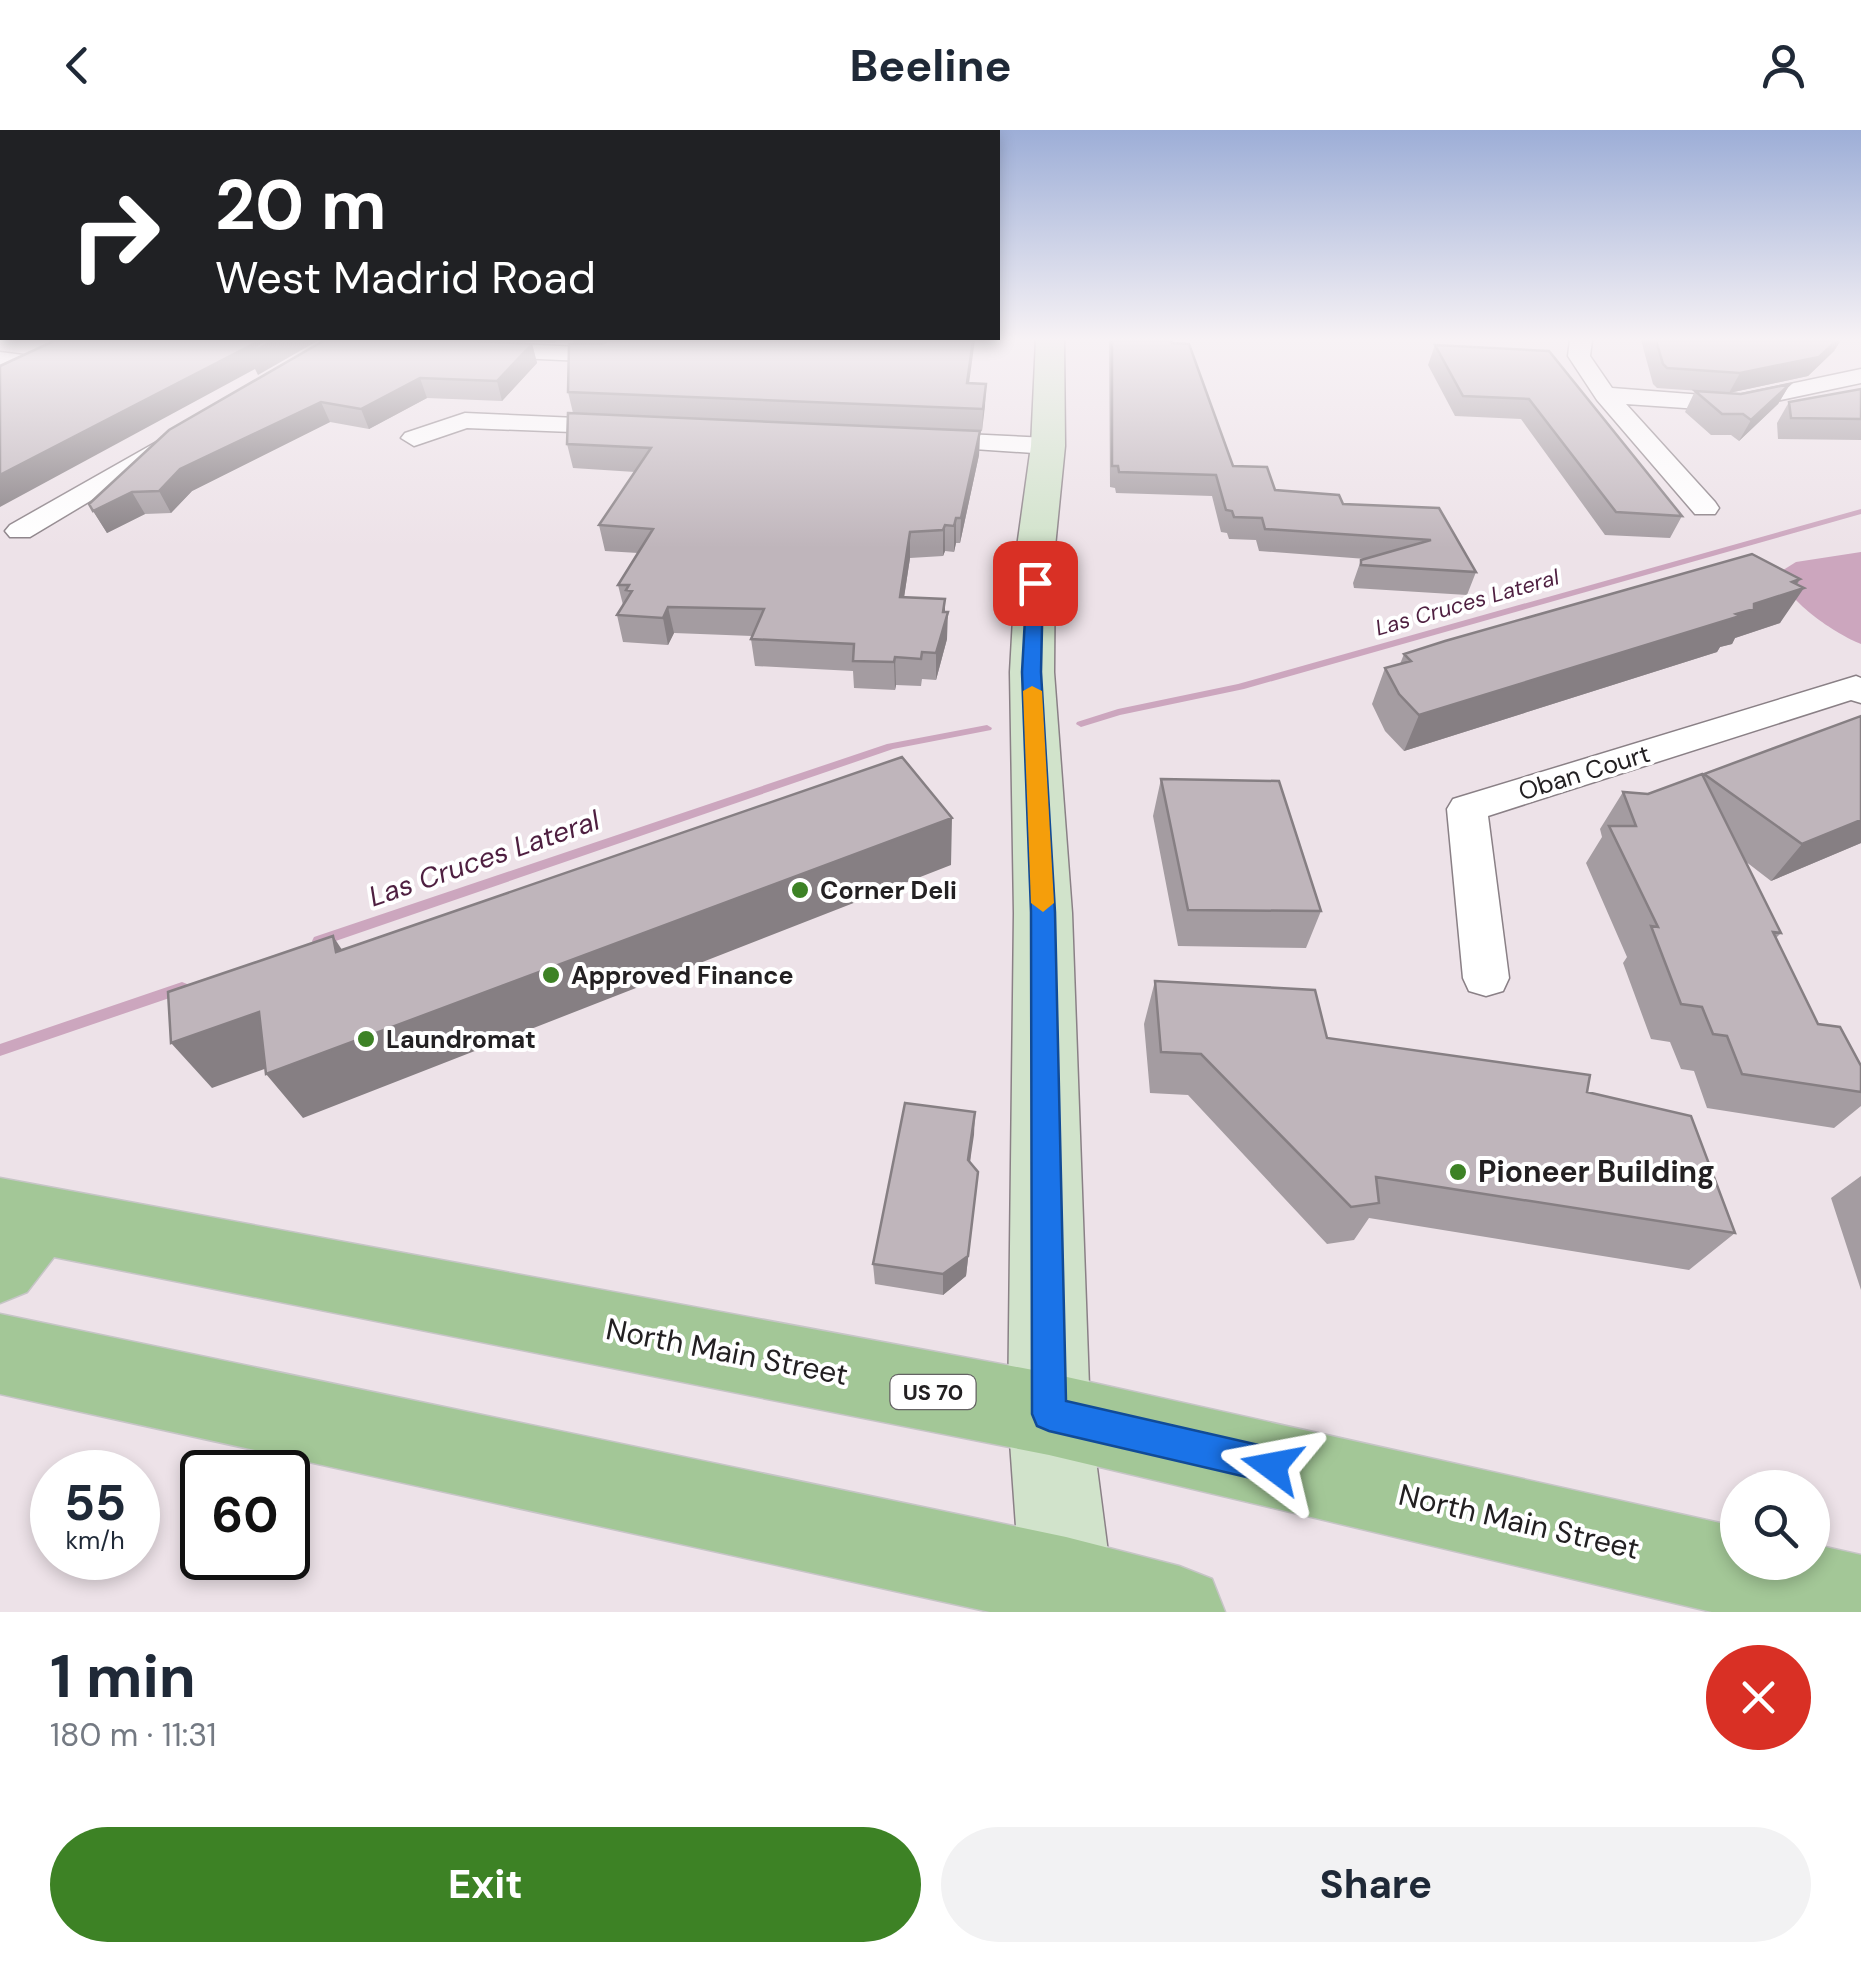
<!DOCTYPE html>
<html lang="en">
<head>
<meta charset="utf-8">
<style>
  body { margin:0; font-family:"DM Sans",sans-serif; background:#f2f2f3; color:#1f2937; height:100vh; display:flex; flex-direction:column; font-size:38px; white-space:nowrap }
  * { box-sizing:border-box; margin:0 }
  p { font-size:32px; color:#747a83 }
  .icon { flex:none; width:55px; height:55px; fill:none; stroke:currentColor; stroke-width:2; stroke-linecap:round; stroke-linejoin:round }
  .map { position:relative; height:1482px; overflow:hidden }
  .panel { display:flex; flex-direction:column; background:#fff; flex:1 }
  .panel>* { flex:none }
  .top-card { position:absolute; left:0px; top:0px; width:1000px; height:210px; box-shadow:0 5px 15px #0003; background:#202124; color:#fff; overflow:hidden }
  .controls { position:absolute; left:1720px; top:1340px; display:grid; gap:20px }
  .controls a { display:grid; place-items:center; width:110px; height:110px; border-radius:50%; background:#fff; box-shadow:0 5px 15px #0003; font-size:50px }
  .speed { position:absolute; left:30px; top:1320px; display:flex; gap:20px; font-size:50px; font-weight:700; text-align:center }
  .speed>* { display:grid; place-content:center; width:130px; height:130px; border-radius:50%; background:#fff; box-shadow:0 5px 15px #0003; line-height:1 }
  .speed small { font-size:25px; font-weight:400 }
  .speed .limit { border:5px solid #111; border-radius:15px; background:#fff; color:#111 }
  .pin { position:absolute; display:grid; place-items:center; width:85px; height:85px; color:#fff; margin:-42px; border-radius:20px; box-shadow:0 5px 15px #0006 }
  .me { position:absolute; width:110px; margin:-55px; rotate:283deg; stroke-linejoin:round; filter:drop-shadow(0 0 8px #0008) }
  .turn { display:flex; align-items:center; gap:35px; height:210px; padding:0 50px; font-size:45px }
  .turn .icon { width:130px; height:130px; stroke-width:2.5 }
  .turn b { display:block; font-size:70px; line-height:85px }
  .round { display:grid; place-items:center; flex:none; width:105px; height:105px; border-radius:52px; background:#f2f2f3 }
  .summary { display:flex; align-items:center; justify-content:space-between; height:170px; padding:0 50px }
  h1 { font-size:60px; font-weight:700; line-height:75px }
  .cta { display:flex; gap:20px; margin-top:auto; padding:20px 50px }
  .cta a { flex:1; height:115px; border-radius:60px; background:#3d8225; color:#fff; font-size:40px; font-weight:700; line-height:115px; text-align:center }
  .cta a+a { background:#f2f2f3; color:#1f2937 }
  header { display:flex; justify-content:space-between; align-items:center; height:130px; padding:0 50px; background:#fff; font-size:45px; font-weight:700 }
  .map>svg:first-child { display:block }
  .water { fill:#cca6be }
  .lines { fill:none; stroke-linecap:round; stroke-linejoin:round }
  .stream { fill:#cca6be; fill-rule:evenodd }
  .street-casing { stroke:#8a8086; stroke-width:3 }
  .secondary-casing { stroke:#8a8086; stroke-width:3 }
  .primary-casing { stroke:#c6c5c6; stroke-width:3 }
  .street { fill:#fff; fill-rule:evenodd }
  .secondary { fill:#d1e3cb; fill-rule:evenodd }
  .primary { fill:#a3c797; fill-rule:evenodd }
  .wall { fill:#a49ca1 }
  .shaded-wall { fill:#867f83 }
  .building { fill:#bfb5bb; stroke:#867f83; stroke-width:2.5 }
  .route { fill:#1a73e8; stroke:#114b97; stroke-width:2.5 }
  .slow { fill:#f59e0b }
  .poi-dot { fill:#3d8225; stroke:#fff; stroke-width:4 }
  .labels { text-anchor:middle; stroke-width:8; stroke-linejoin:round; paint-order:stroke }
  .far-water-label { font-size:22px; font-style:italic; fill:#4e1f40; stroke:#fff }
  .shield { fill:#fff; stroke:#656364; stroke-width:2.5 }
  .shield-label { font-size:22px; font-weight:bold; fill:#232022 }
  .street-label { font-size:25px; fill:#232022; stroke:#fff }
  .poi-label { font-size:25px; font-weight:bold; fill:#232022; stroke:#fff; text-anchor:start }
  .water-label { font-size:28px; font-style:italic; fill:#4e1f40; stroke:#fff }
  .near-poi-label { font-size:30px; font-weight:bold; fill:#232022; stroke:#fff; text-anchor:start }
  .near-street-label { font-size:30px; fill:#232022; stroke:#fff }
</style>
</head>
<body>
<header><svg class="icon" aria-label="back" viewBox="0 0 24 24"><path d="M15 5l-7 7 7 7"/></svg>Beeline<svg class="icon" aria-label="person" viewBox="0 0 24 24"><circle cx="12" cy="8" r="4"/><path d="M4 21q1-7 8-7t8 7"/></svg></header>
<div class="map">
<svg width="1861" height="1482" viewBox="0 0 1861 1482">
  <rect width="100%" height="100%" fill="#ede2e8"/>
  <path class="water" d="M 1861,422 L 1861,514 C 1837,505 1782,469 1780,442 L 1796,432 Z"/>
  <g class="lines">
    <path class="stream" d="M 1861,379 L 1861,384 L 1244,559 L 1120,585 L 1081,597 L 1076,594 L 1077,592 L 1118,579 L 1238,554 Z
      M 987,595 L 992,598 L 991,600 L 893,619 L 324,815 L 314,815 L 312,811 L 314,807 L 887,614 Z
      M 182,852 L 187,854 L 189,858 L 187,862 L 0,926 L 0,914 Z"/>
    <g class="street-casing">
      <path id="street" d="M 612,210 L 637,210 L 604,232 L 478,226 L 467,219 L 478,212 L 600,218 Z
        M 1570,210 L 1592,210 L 1590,226 L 1612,258 L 1729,267 L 1861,239 L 1861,253 L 1729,281 L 1626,274 L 1715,372 L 1719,378 L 1715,384 L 1695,384 L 1597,270 L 1568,226 Z
        M 0,222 L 23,225 L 26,230 L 15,237 L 0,236 Z
        M 465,283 L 623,290 L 635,297 L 623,304 L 467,298 L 414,316 L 401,308 L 405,303 Z
        M 183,297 L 196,305 L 192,310 L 30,407 L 10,407 L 5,401 L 10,395 Z
        M 923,302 L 1048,308 L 1061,316 L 1048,324 L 914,315 L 910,310 Z
        M 1856,546 L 1861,548 L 1861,573 L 1851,570 L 1488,686 L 1509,848 L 1503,861 L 1486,866 L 1469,861 L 1463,848 L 1447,679 L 1453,669 Z"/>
    </g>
    <g class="secondary-casing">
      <path id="secondary" d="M 1036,210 L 1064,210 L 1065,316 L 1055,417 L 1054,542 L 1072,783 L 1090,1284 L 1112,1453 L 1111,1482 L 1019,1482 L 1020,1453 L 1008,1284 L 1014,783 L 1010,542 L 1017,417 L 1031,316 Z"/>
    </g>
    <g class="primary-casing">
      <path id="primary" d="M 0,1048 L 1049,1243 L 1738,1397 L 1738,1432 L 1812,1432 L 1812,1414 L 1861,1425 L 1861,1482 L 1712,1482 L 1049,1325 L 54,1127 L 27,1162 L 0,1173 Z
        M 0,1184 L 1066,1407 L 1179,1436 L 1212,1449 L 1225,1482 L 990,1482 L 0,1264 Z"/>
    </g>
    <use href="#street" class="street"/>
    <use href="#secondary" class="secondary"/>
    <use href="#primary" class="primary"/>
  </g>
  <path class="wall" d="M 325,210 L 532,214 L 537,233 L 502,271 L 427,268 L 369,299 L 330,292 L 192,361 L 171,383 L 145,384 L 107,403 L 89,374 Z
    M 470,210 L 557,210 L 555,213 Z
    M 573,210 L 605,210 L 599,214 L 574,213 Z
    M 1109,210 L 1171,210 L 1233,336 L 1275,360 L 1343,374 L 1439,378 L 1476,442 L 1467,465 L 1354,458 L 1353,453 L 1361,430 L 1366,429 L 1259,421 L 1256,410 L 1229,409 L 1227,403 L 1221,402 L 1212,366 L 1116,363 L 1115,358 L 1110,357 Z
    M 1641,210 L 1841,210 L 1834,221 L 1808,246 L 1729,263 L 1657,258 L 1653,254 Z
    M 602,214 L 986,254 L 982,301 L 980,301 L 979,325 L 960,413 L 956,413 L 954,422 L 945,421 L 943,426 L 910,428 L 904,467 L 945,482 L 947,509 L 936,550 L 922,549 L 921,556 L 896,555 L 895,560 L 854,558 L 853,541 L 755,536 L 751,509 L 752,506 L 674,503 L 668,515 L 623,512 L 617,485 L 623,475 L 618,455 L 638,423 L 605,421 L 599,395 L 635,342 L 573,338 L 567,314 L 573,283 L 568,262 Z
    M 1435,215 L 1549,221 L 1682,386 L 1670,408 L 1605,405 L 1521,289 L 1455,286 L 1428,235 Z
    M 1790,254 L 1778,274 L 1739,311 L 1731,305 L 1711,305 L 1685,282 L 1695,261 L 1741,264 Z
    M 1861,259 L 1861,310 L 1778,309 L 1777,293 L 1789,272 Z
    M 1800,449 L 1780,493 L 1735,508 L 1732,514 L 1720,517 L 1717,522 L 1404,621 L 1385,601 L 1372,574 L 1385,538 L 1400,534 L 1404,524 Z
    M 1861,586 L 1861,713 L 1771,751 L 1745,731 L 1781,803 L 1776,808 L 1818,894 L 1861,936 L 1861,976 L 1834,998 L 1707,978 L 1694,941 L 1681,939 L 1670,912 L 1651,909 L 1623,833 L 1627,827 L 1586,733 L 1602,707 L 1600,699 L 1623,662 L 1648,664 Z
    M 1161,649 L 1321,781 L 1306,818 L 1178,816 L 1153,686 Z
    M 1155,851 L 1327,908 L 1587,962 L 1735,1103 L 1689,1140 L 1369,1088 L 1354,1110 L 1327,1114 L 1188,965 L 1150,963 L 1144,894 Z
    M 975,982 L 970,1032 L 978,1042 L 966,1146 L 943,1165 L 875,1154 L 873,1134 Z
    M 1861,1046 L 1861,1160 L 1831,1068 Z"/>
  <path class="shaded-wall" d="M 261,210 L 319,210 L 258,245 L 255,239 L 0,377 L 0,345 Z
    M 973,210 L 975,210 L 966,275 L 967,253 Z
    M 1837,210 L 1841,210 L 1834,221 L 1808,246 L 1729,263 L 1740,243 Z
    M 532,214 L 537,233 L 502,271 L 497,251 Z
    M 420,248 L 427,268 L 369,299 L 361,279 Z
    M 986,254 L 985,276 L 982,301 L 983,279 Z
    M 1790,254 L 1778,274 L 1739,311 L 1751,290 Z
    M 321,272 L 330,292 L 192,361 L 171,383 L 159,361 L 180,339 Z
    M 980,301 L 979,325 L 960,413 L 961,388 Z
    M 132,362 L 145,384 L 107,403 L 93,381 Z
    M 956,388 L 956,413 L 954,422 L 954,396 Z
    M 945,395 L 945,421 L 943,426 L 943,400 Z
    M 910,402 L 910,428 L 900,494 L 900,467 Z
    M 1800,449 L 1791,462 L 1804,458 L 1780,493 L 1735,508 L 1732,514 L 1720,517 L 1717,522 L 1404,621 L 1419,585 L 1736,484 L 1792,452 Z
    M 945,469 L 945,490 L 948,482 L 947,509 L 936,550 L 936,523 Z
    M 668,477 L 674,503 L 668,515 L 663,488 Z
    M 895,527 L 896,555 L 895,560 L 894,532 Z
    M 952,688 L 951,735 L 303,988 L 266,944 Z
    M 1861,690 L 1861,713 L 1771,751 L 1802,714 Z
    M 333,806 L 363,852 L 336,822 Z
    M 259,882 L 295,928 L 212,958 L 171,913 Z
    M 975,982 L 974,1005 L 967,1052 L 968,1030 Z
    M 978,1042 L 966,1146 L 943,1165 L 943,1144 Z"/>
  <path class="building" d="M 56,210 L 261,210 L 0,345 L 0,236 Z
    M 263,210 L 274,210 L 249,224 Z
    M 325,210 L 460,210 L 532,214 L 497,251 L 420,248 L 361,279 L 321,272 L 180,339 L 159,361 L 132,362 L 93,381 L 89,374 L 169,300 Z
    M 608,210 L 973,210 L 967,253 L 986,254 L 983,279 L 568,262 L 569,214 L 602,214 Z
    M 1112,210 L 1171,210 L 1172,213 L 1189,214 L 1233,336 L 1267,337 L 1275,360 L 1339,365 L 1343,374 L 1439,378 L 1476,442 L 1361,435 L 1361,430 L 1431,410 L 1265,399 L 1262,388 L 1234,387 L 1232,381 L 1226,380 L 1216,345 L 1119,342 L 1118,336 L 1112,336 Z
    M 1656,210 L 1837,210 L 1819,227 L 1740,243 L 1667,238 L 1663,234 Z
    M 1435,215 L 1549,221 L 1682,386 L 1616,382 L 1529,269 L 1463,266 Z
    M 1790,254 L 1751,290 L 1743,284 L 1722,284 L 1695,261 L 1741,264 Z
    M 1861,259 L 1861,289 L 1791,288 L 1789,272 Z
    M 568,283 L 980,301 L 961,388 L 956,388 L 954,396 L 945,395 L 943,400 L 910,402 L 900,467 L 945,469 L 943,482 L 948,482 L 936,523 L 922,522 L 921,529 L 895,527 L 894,532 L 853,531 L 854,514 L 751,509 L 764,479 L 668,477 L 663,488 L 617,485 L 632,461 L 626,460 L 629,455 L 618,455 L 653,399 L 599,395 L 651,318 L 567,314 Z
    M 1752,424 L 1800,449 L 1792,452 L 1804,458 L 1754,474 L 1754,479 L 1736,484 L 1740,486 L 1419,585 L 1399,564 L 1385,538 L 1411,531 L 1404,524 L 1445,511 Z
    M 1861,586 L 1861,690 L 1802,714 L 1704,644 Z
    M 902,627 L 952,688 L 266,944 L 259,882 L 171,913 L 168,862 L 333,806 L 336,822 Z
    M 1702,644 L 1781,803 L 1773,802 L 1818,894 L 1840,897 L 1861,936 L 1861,962 L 1742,944 L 1727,906 L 1713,904 L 1702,877 L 1681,874 L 1651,796 L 1658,797 L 1609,696 L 1636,696 L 1623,662 L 1648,664 Z
    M 1161,649 L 1279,651 L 1321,781 L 1188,780 Z
    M 1155,851 L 1315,860 L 1327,908 L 1590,945 L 1587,962 L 1691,986 L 1735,1103 L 1376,1047 L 1379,1073 L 1351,1077 L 1201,924 L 1161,922 Z
    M 905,973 L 975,982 L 968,1030 L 978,1042 L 968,1126 L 943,1144 L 873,1134 Z"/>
  <linearGradient id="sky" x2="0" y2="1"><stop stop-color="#9daed7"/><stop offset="0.5" stop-color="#f7f2f5"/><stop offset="1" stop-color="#f7f2f5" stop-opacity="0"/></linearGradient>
  <rect width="1861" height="418" fill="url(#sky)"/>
  <path class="route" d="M 1035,448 L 1043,453 L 1041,542 L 1055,782 L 1066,1271 L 1272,1318 L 1285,1323 L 1290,1336 L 1285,1348 L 1272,1353 L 1049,1301 L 1037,1296 L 1032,1284 L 1031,782 L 1022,542 L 1027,453 Z"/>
  <path class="slow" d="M 1032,556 L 1042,561 L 1054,773 L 1043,782 L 1031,773 L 1023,561 Z"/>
  <g class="poi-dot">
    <circle cx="800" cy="760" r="10"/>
    <circle cx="551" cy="845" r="10"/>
    <circle cx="366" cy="909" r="10"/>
    <circle cx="1458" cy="1042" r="10"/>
  </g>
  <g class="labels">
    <g class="far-water-label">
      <text transform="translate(1467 472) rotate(-16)" y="8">Las Cruces Lateral</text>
    </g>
    <rect class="shield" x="890.5" y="1245" width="85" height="34" rx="8"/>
    <g class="shield-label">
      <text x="933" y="1270">US 70</text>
    </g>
    <g class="street-label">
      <text transform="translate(1584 642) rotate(-17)" y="9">Oban Court</text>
    </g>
    <g class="poi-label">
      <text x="820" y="769">Corner Deli</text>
      <text x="571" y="854">Approved Finance</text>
      <text x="386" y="918">Laundromat</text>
    </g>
    <g class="water-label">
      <text transform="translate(484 728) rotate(-19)" y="10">Las Cruces Lateral</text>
    </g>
    <g class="near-poi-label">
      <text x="1478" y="1052">Pioneer Building</text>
    </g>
    <g class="near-street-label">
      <text transform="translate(727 1222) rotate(11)" y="10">North Main Street</text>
      <text transform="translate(1519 1392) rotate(13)" y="10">North Main Street</text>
    </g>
  </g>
</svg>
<div class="controls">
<a><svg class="icon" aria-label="search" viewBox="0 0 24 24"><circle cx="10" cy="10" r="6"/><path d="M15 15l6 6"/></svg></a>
</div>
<div class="speed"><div>55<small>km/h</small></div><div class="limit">60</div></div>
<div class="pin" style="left:1035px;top:453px;background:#d93025"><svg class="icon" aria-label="arrive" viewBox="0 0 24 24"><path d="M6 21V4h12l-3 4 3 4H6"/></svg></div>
<svg class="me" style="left:1272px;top:1336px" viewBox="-20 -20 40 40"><path d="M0-17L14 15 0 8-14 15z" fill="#1a73e8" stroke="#fff" stroke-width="4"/></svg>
<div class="top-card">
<div class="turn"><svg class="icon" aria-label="right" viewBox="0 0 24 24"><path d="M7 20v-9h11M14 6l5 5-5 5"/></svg><div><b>20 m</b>West Madrid Road</div></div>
</div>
</div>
<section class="panel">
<div class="summary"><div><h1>1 min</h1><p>180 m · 11:31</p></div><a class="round" style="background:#d93025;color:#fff"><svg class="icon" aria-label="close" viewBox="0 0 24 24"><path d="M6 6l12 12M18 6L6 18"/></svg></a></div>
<div class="cta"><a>Exit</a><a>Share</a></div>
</section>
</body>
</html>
